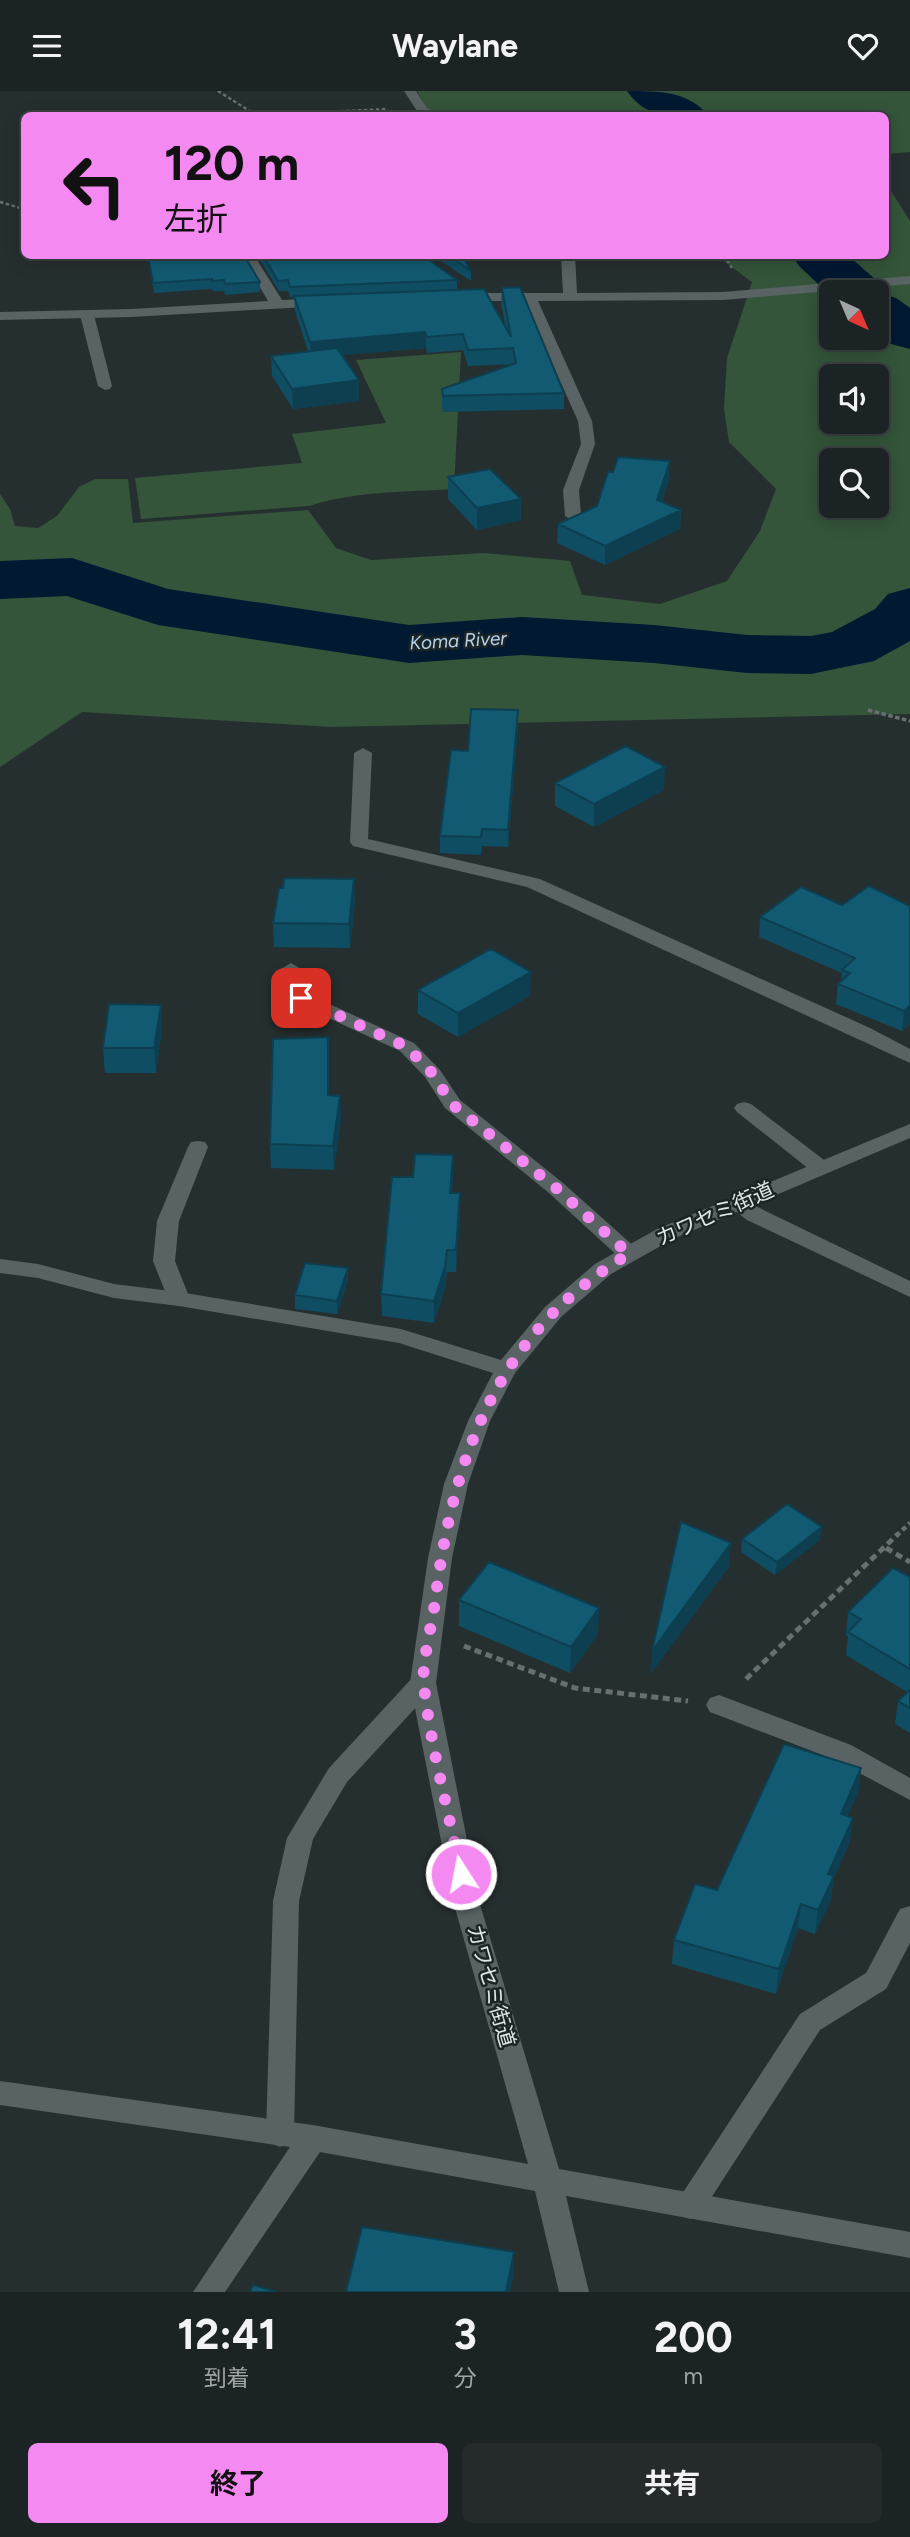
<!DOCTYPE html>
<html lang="ja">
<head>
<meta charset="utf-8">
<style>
  body { margin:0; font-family:Figtree,"Noto Sans JP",sans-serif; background:#252b2c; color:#f1f3f6; height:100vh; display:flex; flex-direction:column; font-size:26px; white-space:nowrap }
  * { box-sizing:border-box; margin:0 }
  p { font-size:23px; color:#a0a4a6 }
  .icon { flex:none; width:38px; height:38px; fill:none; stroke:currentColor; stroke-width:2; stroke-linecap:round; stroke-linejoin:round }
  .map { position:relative; height:2201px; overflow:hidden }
  .drawer { display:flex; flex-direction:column; background:#1c2324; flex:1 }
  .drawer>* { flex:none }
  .guide { position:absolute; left:21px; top:21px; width:868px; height:147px; border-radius:10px; box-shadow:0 4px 18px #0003,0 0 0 2px #3a4041; background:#f489f1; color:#111; overflow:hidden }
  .needle { width:46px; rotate:136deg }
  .controls { position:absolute; left:819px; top:189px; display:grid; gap:14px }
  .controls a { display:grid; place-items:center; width:70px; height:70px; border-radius:10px; background:#1c2324; box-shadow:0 4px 18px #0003,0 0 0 2px #3a4041; font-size:35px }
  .pin { position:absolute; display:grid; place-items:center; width:60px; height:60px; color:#fff; margin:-30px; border-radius:14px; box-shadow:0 4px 10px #0006 }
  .me { position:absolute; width:77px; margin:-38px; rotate:349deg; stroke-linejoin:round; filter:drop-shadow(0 0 5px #0008) }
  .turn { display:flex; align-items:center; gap:24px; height:147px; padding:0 28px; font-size:32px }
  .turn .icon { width:91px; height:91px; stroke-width:2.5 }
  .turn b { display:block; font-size:49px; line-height:60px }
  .eta { display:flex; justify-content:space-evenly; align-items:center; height:119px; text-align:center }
  .eta b { font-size:42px; font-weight:700; line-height:49px }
  .action { display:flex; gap:14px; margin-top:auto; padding:14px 28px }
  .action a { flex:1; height:80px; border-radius:10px; background:#f489f1; color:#111; font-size:28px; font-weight:700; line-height:80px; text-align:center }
  .action a+a { background:#252b2c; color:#f1f3f6 }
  header { display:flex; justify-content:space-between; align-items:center; height:91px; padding:0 28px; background:#1c2324; font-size:32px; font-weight:700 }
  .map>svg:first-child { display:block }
  .green { fill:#34553a; fill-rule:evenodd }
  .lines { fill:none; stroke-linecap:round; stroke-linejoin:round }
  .river { fill:#021932; fill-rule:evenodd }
  .path-far3 { stroke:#686f70; stroke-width:2.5; stroke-dasharray:3.5 2.5; stroke-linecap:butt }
  .path-far2 { stroke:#686f70; stroke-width:3.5; stroke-dasharray:4.5 2.5; stroke-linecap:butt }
  .path-far1 { stroke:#686f70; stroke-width:4.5; stroke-dasharray:5 3.5; stroke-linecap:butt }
  .path { stroke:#686f70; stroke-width:5; stroke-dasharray:7 4.5; stroke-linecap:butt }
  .lane { fill:#596364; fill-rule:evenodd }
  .street { fill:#596364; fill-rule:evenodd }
  .wall { fill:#0f4d62 }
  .shaded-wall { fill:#0d3f50 }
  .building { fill:#125a72; stroke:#0d3f50; stroke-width:2 }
  .route { stroke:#f489f1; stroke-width:12; stroke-dasharray:0 21.6 }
  .labels { text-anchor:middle; stroke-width:5; stroke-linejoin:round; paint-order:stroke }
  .far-water-label { font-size:19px; font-style:italic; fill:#b8d2f0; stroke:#1c2526 }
  .street-label { font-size:21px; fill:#e1e7e7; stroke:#1c2526 }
</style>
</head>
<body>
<header><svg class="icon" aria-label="menu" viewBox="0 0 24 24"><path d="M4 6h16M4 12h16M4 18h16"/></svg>Waylane<svg class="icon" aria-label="heart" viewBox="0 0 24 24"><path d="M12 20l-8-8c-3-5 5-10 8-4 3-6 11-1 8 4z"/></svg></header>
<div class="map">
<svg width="910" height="2201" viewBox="0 0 910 2201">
  <rect width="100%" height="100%" fill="#262f30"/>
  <path class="green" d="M 417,0 L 910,0 L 910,61 L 886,63 L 886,24 L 443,24 L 428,20 Z
    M 886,92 L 910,130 L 910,623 L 331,636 L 82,621 L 0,676 L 0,403 L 10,418 L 15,435 L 38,437 L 57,425 L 79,396 L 95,388 L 128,388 L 133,432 L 308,419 L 336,457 L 371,469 L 484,462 L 570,470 L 582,504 L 660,513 L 727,490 L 760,440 L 776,398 L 729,351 L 724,318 L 727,267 L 752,191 L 717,165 L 886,164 ZM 831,201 L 877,201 L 877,247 L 831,247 ZM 831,285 L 877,285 L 877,331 L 831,331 ZM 831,369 L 877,369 L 877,415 L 831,415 Z
    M 461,261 L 454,398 C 406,401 356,400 309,415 L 141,428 L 135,387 L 302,372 L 292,343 L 386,332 L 356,269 Z"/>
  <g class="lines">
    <path class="river" d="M 627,0 C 660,0 687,0 708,24 C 676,27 647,29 627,0 Z
      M 792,164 L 848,164 L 877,190 L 884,201 L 883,203 L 896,207 L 910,217 L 910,258 L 891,253 L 877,243 L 877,201 L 831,201 L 831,205 L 799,175 Z
      M 72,467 L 168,498 L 409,534 L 522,526 L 654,534 L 747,544 L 811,545 L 832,541 L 875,518 L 888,503 L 910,497 L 910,550 L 874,570 L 811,583 L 747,582 L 654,572 L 522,564 L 409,572 L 158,534 L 67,505 L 0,508 L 0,470 Z"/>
    <path class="path-far3" d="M 218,0 L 256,24
      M 256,24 L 388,18
      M 0,111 L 24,118
      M 724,164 L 732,177"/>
    <path class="path-far2" d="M 868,619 L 910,630"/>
    <path class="path-far1" d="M 896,1445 L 910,1432"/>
    <path class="path" d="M 886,1457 L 910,1471
      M 464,1555 L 575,1597 L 688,1610
      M 746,1588 L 898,1443"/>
    <path class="lane" d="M 87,220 L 94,224 L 112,295 L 110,298 L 105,299 L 98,295 L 80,224 Z
      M 291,872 L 301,878 L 310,904 L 414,952 L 440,979 L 460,1009 L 563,1092 L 637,1158 L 640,1163 L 637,1168 L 621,1168 L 549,1102 L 445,1017 L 425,986 L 400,960 L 294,911 L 281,878 Z
      M 744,1011 L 751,1013 L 828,1072 L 831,1077 L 828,1082 L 814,1082 L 737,1021 L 734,1017 L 737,1013 Z
      M 198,1050 L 205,1051 L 208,1056 L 179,1130 L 175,1170 L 190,1208 L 187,1213 L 179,1215 L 171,1213 L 168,1208 L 153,1170 L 157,1130 L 188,1056 L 191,1051 Z
      M 737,1106 L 910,1190 L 910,1206 L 747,1129 L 726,1113 L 730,1108 Z
      M 423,1583 L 432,1585 L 436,1592 L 432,1599 L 347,1691 L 313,1748 L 299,1810 L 294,2043 L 290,2052 L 280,2056 L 270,2052 L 266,2043 L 273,1810 L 287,1747 L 329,1677 L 414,1585 Z
      M 910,1815 L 910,1852 L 886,1898 L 820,1939 L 700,2124 L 690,2128 L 680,2124 L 675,2115 L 680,2106 L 800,1923 L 866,1882 L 900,1818 Z"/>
    <path class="street" d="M 404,0 L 416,0 L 427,17 L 443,24 L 419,23 Z
      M 241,164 L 254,164 L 282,209 L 323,207 L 330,211 L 323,215 L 132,226 L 0,229 L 0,221 L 132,218 L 268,210 Z
      M 561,164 L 575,164 L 577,202 L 723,201 L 910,185 L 910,193 L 723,209 L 538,210 L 592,330 L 595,353 L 579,399 L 581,425 L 573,430 L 565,425 L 563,399 L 581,353 L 578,330 L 524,210 L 460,210 L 453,206 L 460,202 L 563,202 Z
      M 363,657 L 372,662 L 368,748 L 540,788 L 870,937 L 910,958 L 910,972 L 527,796 L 353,755 L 350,751 L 354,662 Z
      M 910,1033 L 910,1047 L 673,1148 L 611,1183 L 561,1226 L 515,1282 L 490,1330 L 468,1393 L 452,1467 L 436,1592 L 479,1810 L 559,2078 L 910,2141 L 910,2167 L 566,2105 L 589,2201 L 559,2201 L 535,2100 L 320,2061 L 225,2201 L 193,2201 L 290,2056 L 0,2014 L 0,1990 L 313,2034 L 528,2073 L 453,1810 L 410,1592 L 428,1467 L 444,1393 L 468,1330 L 493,1282 L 399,1252 L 179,1215 L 114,1207 L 38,1187 L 0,1182 L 0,1168 L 38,1173 L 114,1193 L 179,1201 L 401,1238 L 501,1269 L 545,1216 L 595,1173 L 657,1138 Z
      M 719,1604 L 851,1654 L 910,1687 L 910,1709 L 833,1668 L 710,1621 L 706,1614 L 710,1607 Z"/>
  </g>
  <path class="wall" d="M 147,164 L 244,164 L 260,191 L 260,201 L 225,204 L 224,200 L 213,200 L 212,198 L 154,202 Z
    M 257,164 L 422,164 L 457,189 L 457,199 L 506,238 L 501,212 L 502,197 L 564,302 L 564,318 L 443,321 L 442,314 L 442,298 L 513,273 L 468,275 L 463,259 L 427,262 L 426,257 L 342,264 L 359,310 L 293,318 L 272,285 L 271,265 L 308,260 L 295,220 L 294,206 L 290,206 L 288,200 L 279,200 Z
    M 432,164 L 462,164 L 471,180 L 471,190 Z
    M 590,164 L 650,164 L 650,168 L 590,169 Z
    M 448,386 L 521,429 L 477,439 L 448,408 Z
    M 669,389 L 662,411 L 681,419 L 680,438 L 605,474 L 557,452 L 558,433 Z
    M 518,619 L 518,636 L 508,756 L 482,755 L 481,764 L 440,762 L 440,745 L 468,660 Z
    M 555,692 L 664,699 L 594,736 L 555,715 Z
    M 354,788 L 355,812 L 350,857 L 274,856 L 273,832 Z
    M 869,795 L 910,933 L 902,940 L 836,913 L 838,893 L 841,890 L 842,882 L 759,846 L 760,826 L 842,814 Z
    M 418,899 L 530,905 L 458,946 L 418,923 Z
    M 161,914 L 162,938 L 156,982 L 105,982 L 103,957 Z
    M 328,971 L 329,1004 L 340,1005 L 341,1029 L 334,1079 L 271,1077 L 270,1053 Z
    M 453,1086 L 452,1102 L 460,1124 L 456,1181 L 447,1181 L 445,1198 L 434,1232 L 382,1225 L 381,1203 Z
    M 348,1177 L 348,1190 L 337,1223 L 295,1218 L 295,1204 Z
    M 742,1448 L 820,1449 L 775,1484 L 741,1461 Z
    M 910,1486 L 910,1642 L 895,1633 L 898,1610 L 907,1601 L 846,1564 L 848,1545 L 846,1544 L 848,1521 Z
    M 459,1509 L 598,1543 L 570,1582 L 459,1535 Z
    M 861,1677 L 858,1702 L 847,1725 L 850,1751 L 833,1788 L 831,1809 L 815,1843 L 798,1837 L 776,1903 L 672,1873 L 674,1849 L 717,1799 Z"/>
  <path class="shaded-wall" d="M 425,241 L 426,257 L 311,267 L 310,251 Z
    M 359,289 L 359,310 L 293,318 L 292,298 Z
    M 670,370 L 669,389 L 656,427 L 657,409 Z
    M 521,408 L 521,429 L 477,439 L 477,417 Z
    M 681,419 L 680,438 L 605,474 L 605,455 Z
    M 518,619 L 518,636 L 508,756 L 508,739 Z
    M 665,676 L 664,699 L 594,736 L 594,713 Z
    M 354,788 L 355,812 L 350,857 L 349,833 Z
    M 531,881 L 530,905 L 458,946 L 458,922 Z
    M 161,914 L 162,938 L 156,982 L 154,957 Z
    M 910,914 L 910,933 L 902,940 L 904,920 Z
    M 340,1005 L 341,1029 L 334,1079 L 333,1055 Z
    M 453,1064 L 453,1086 L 450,1124 L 450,1102 Z
    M 460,1102 L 460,1124 L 456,1181 L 456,1159 Z
    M 447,1159 L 445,1198 L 434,1232 L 434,1210 Z
    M 348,1177 L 348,1190 L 337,1223 L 337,1210 Z
    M 822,1436 L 820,1449 L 775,1484 L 777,1471 Z
    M 731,1452 L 729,1476 L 650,1584 L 652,1560 Z
    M 599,1517 L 598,1543 L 570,1582 L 571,1556 Z
    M 861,1677 L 858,1702 L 838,1747 L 841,1723 Z
    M 853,1727 L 850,1751 L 833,1788 L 831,1809 L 815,1843 L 818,1819 L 828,1783 Z
    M 801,1813 L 798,1837 L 776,1903 L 779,1878 Z
    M 514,2161 L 513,2187 L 510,2201 L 506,2201 Z"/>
  <path class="building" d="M 148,164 L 244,164 L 260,191 L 225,193 L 224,189 L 212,190 L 212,188 L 153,192 Z
    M 263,164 L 422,164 L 457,189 L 290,196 L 288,189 L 278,190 Z
    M 448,164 L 462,164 L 471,180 Z
    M 520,196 L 564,302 L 443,305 L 442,298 L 516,272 L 513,257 L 468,259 L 463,243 L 427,246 L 425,241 L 310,251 L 294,205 L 484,198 L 511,246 L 502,197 Z
    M 337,257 L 359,289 L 292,298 L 271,265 Z
    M 618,366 L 670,370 L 657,409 L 681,419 L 605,455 L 558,433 L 597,415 L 608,381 L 613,381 Z
    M 490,378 L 521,408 L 477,417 L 448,386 Z
    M 471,618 L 518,619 L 508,739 L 482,738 L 481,746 L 440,745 L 451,659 L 468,660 Z
    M 626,655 L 665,676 L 594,713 L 555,692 Z
    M 284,787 L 354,788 L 349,833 L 273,832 L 279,797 L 283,797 Z
    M 869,795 L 910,815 L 910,914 L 904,920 L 838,893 L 850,882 L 842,879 L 855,867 L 760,826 L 801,796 L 842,814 Z
    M 491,858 L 531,881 L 458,922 L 418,899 Z
    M 109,913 L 161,914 L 154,957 L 103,957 Z
    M 328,946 L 328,1004 L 340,1005 L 333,1055 L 270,1053 L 273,948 Z
    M 415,1063 L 453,1064 L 450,1102 L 460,1102 L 456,1159 L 447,1159 L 445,1176 L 434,1210 L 381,1203 L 392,1086 L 413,1086 Z
    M 305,1172 L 348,1177 L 337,1210 L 295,1204 Z
    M 787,1413 L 822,1436 L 777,1471 L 742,1448 Z
    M 681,1431 L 731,1452 L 652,1560 Z
    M 489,1471 L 599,1517 L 571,1556 L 459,1509 Z
    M 893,1477 L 910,1486 L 910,1578 L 848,1541 L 861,1528 L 848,1521 Z
    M 910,1599 L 910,1617 L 898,1610 Z
    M 784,1653 L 861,1677 L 841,1723 L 853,1727 L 828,1783 L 834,1785 L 818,1819 L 801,1813 L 779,1878 L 674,1849 L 695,1793 L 717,1799 Z
    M 362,2136 L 514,2161 L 506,2201 L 346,2201 Z
    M 253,2194 L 277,2201 L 250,2201 Z"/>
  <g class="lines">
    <path class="route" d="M 301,907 L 407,956 L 433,983 L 452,1013 L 556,1097 L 629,1163 C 497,1241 453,1366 435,1511 C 432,1534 421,1574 424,1595 C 431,1658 449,1721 461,1783"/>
  </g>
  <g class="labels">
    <g class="far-water-label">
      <text transform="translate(458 549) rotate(-3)" y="7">Koma River</text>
    </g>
    <g class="street-label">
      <text transform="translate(715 1123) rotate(-24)" y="7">カワセミ街道</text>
      <text transform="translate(491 1895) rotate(74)" y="7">カワセミ街道</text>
    </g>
  </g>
</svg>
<div class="controls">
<a><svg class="needle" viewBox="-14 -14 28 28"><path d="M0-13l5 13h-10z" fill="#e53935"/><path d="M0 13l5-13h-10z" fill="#a0a4a6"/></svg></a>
<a><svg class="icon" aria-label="sound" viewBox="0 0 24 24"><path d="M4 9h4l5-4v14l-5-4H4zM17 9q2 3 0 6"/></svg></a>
<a><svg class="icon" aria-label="search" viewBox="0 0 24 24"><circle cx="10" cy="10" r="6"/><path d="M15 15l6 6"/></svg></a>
</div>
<div class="pin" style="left:301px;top:907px;background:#d93025"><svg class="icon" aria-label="arrive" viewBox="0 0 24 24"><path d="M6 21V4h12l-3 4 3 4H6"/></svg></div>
<svg class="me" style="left:461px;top:1783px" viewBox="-20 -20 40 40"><circle r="17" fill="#f489f1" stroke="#fff" stroke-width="3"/><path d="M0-11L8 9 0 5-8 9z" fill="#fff"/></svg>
<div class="guide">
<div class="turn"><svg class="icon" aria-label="left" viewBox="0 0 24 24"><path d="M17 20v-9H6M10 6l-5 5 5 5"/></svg><div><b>120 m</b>左折</div></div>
</div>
</div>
<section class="drawer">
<div class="eta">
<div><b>12:41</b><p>到着</p></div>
<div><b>3</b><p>分</p></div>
<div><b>200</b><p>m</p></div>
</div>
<div class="action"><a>終了</a><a>共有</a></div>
</section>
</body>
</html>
